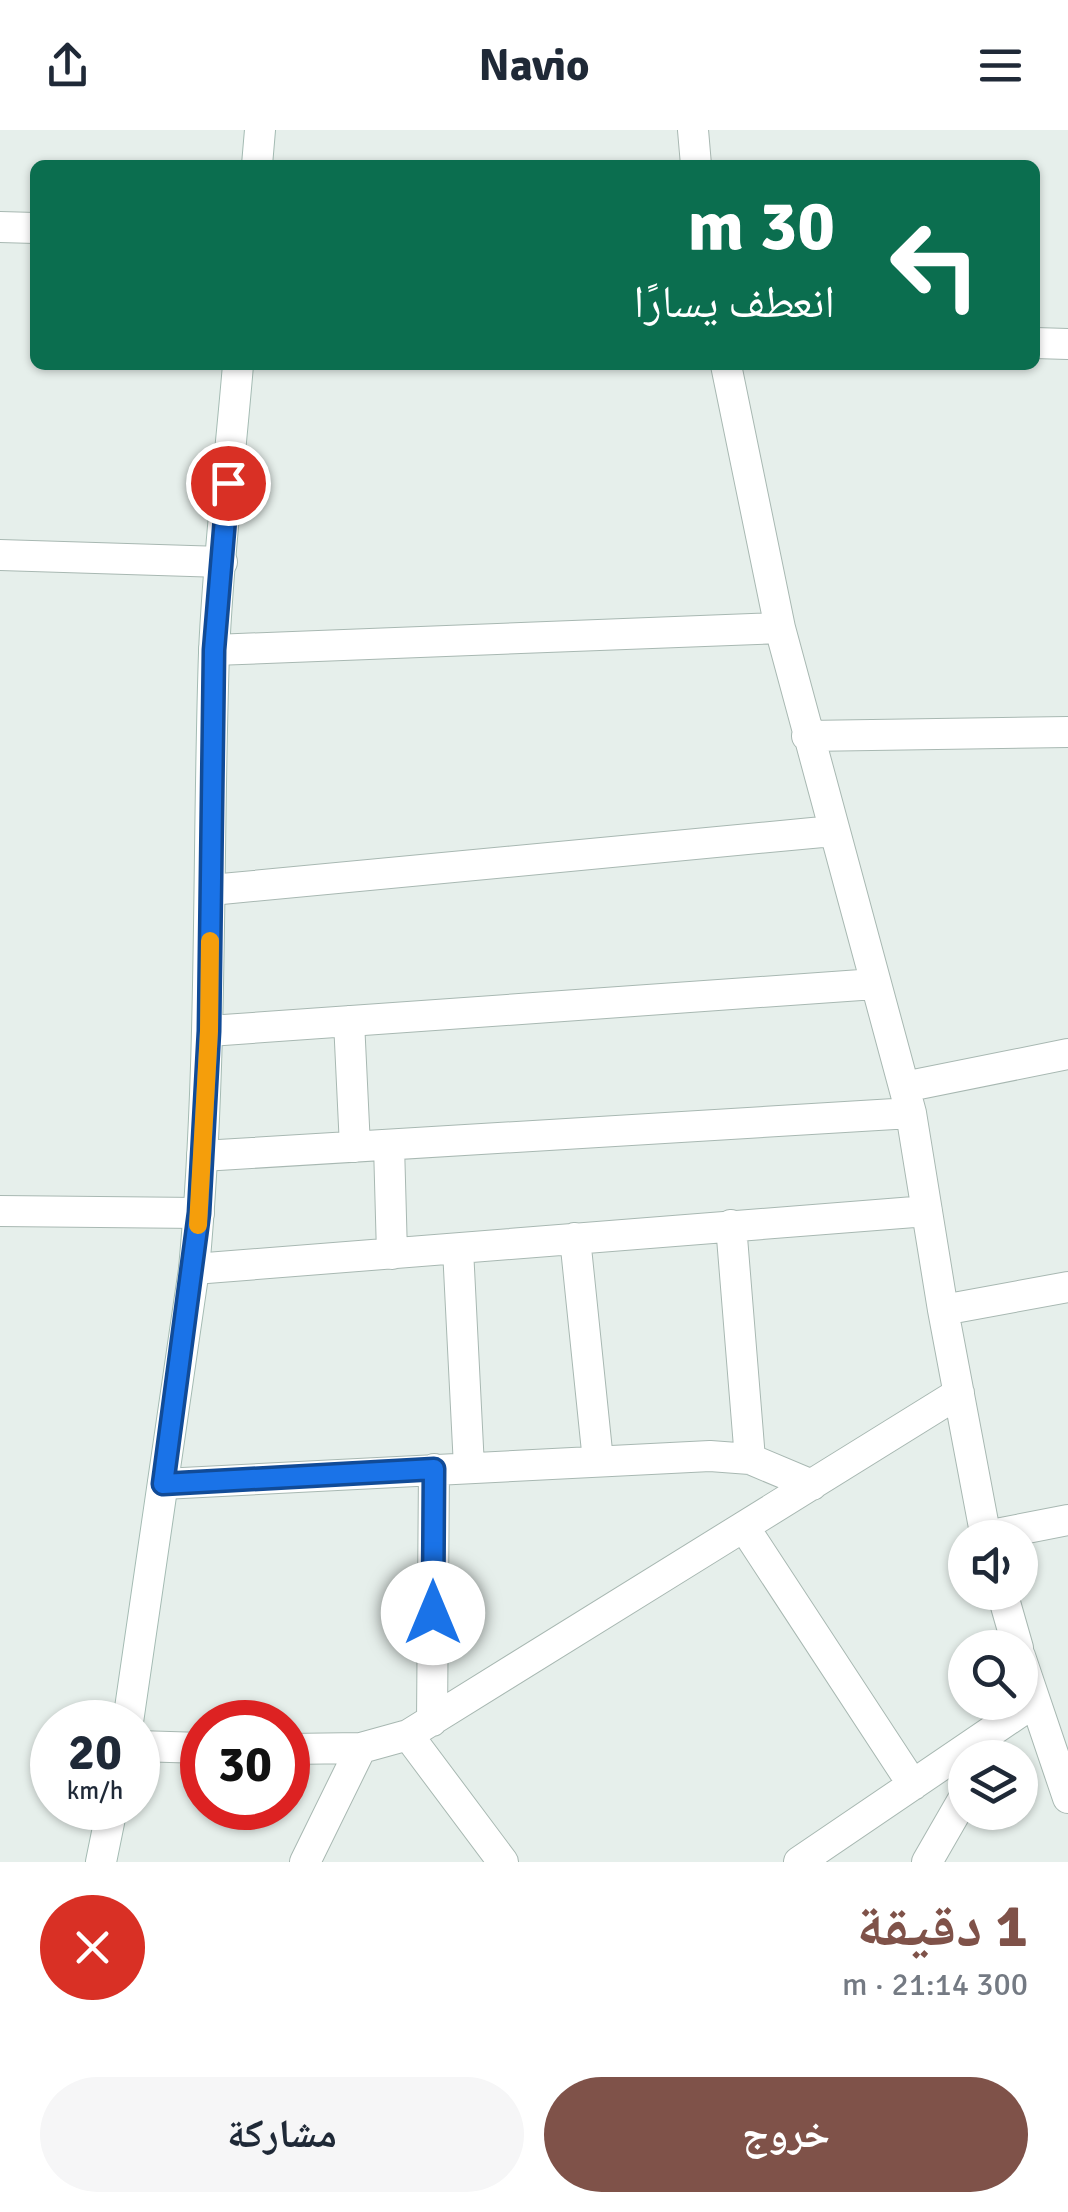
<!DOCTYPE html>
<html lang="ar">
<head>
<meta charset="utf-8">
<style>
  body { margin:0; font-family:Signika,"Noto Naskh Arabic",sans-serif; background:#f6f6f7; color:#1f2937; direction:rtl; height:100vh; display:flex; flex-direction:column; font-size:38px; white-space:nowrap }
  * { box-sizing:border-box; margin:0 }
  p { font-size:32px; color:#747a83 }
  .icon { flex:none; width:55px; height:55px; fill:none; stroke:currentColor; stroke-width:2; stroke-linecap:round; stroke-linejoin:round }
  .map { position:relative; height:1732px; overflow:hidden; direction:ltr }
  .side { display:flex; flex-direction:column; background:#fff; flex:1 }
  .side>* { flex:none }
  .hud { position:absolute; left:30px; top:30px; width:1010px; height:210px; border-radius:15px; box-shadow:0 2px 8px #0004; direction:rtl; background:#0b6e4f; color:#fff; overflow:hidden }
  .tools { position:absolute; left:948px; top:1390px; display:grid; gap:20px }
  .tools a { display:grid; place-items:center; width:90px; height:90px; border-radius:50%; background:#fff; box-shadow:0 2px 8px #0004; font-size:50px }
  .speed { position:absolute; left:30px; top:1570px; display:flex; gap:20px; font-size:50px; font-weight:700; text-align:center }
  .speed>* { display:grid; place-content:center; width:130px; height:130px; border-radius:50%; background:#fff; box-shadow:0 2px 8px #0004; line-height:1 }
  .speed small { font-size:25px; font-weight:400 }
  .speed .limit { border:15px solid #d22; background:#fff; color:#111 }
  .pin { position:absolute; display:grid; place-items:center; width:85px; height:85px; color:#fff; margin:-42px; border:5px solid #fff; border-radius:50%; box-shadow:0 2px 10px #0007 }
  .me { position:absolute; width:110px; margin:-55px; rotate:0deg; stroke-linejoin:round; filter:drop-shadow(0 0 8px #0008) }
  .turn { display:flex; align-items:center; gap:35px; height:210px; padding:0 40px; font-size:45px }
  .turn .icon { width:130px; height:130px; stroke-width:2.5 }
  .turn b { display:block; font-size:70px; line-height:85px }
  .round { display:grid; place-items:center; flex:none; width:105px; height:105px; border-radius:52px; background:#f6f6f7 }
  .overview { display:flex; align-items:center; justify-content:space-between; height:170px; padding:0 40px }
  h1 { font-size:60px; font-weight:700; line-height:75px; color:#7f5249 }
  .cta { display:flex; gap:20px; margin-top:auto; padding:20px 40px }
  .cta a { flex:1; height:115px; border-radius:60px; background:#7f5249; color:#fff; font-size:40px; font-weight:700; line-height:115px; text-align:center }
  .cta a+a { background:#f6f6f7; color:#1f2937 }
  header { display:flex; justify-content:space-between; align-items:center; height:130px; padding:0 40px; background:#fff; font-size:45px; font-weight:700 }
  .map>svg:first-child { display:block }
  .lines { fill:none; stroke-linecap:round; stroke-linejoin:round }
  .street-casing { stroke:#a8b8b2; stroke-width:32 }
  .secondary-casing { stroke:#a4bbb3; stroke-width:32 }
  .street { stroke:#fff; stroke-width:30 }
  .secondary { stroke:#fff; stroke-width:30 }
  .route-casing { stroke:#114b97; stroke-width:25 }
  .route { stroke:#1a73e8; stroke-width:18 }
  .slow { stroke:#f59e0b; stroke-width:18 }
</style>
</head>
<body>
<header><svg class="icon" aria-label="menu" viewBox="0 0 24 24"><path d="M4 6h16M4 12h16M4 18h16"/></svg>Navio<svg class="icon" aria-label="share" viewBox="0 0 24 24"><path d="M12 15V3M7 8l5-5 5 5M5 13v7h14v-7"/></svg></header>
<div class="map">
<svg width="1068" height="1732" viewBox="0 0 1068 1732">
  <rect width="100%" height="100%" fill="#e6efeb"/>
  <g class="lines">
    <g class="street-casing">
      <path id="street" d="M 693,0 L 696,35
        M 0,97 L 35,98
        M 1035,213 L 1068,214
        M 726,235 L 780,498 L 911,983 L 943,1180 L 986,1408
        M 0,425 L 222,432
        M 214,520 L 780,498
        M 807,606 L 1068,602
        M 211,760 L 833,701
        M 349,891 L 355,1017
        M 209,901 L 875,854
        M 904,957 L 1068,924
        M 389,1015 L 392,1124
        M 202,1026 L 911,983
        M 0,1081 L 199,1083
        M 731,1095 L 750,1329
        M 575,1108 L 598,1331
        M 458,1119 L 469,1337
        M 194,1139 L 927,1081
        M 943,1180 L 1068,1157
        M 163,1354 L 710,1326 L 750,1329 L 812,1355
        M 744,1397 L 913,1655
        M 986,1406 L 1068,1390
        M 1002,1462 L 1018,1518
        M 1020,1526 L 1068,1668
        M 432,1591 L 434,1339
        M 408,1605 L 503,1732
        M 138,1616 L 202,1618
        M 288,1619 L 361,1618 L 408,1605 L 959,1263
        M 305,1732 L 361,1618
        M 799,1732 L 1033,1573
        M 927,1732 L 965,1666"/>
    </g>
    <g class="secondary-casing">
      <path id="secondary" d="M 257,35 L 260,0
        M 128,1592 L 194,1139 C 213,934 207,729 214,523 C 218,427 230,331 238,235
        M 101,1732 L 112,1678"/>
    </g>
    <use href="#street" class="street"/>
    <use href="#secondary" class="secondary"/>
  </g>
  <g class="lines">
    <g class="route-casing">
      <path id="route" d="M 228,353 L 214,520 L 209,901 L 199,1083 L 163,1354 L 434,1339 L 433,1483"/>
    </g>
    <use href="#route" class="route"/>
    <path class="slow" d="M 198,1095 L 209,901 L 210,811"/>
  </g>
</svg>
<div class="tools">
<a><svg class="icon" aria-label="sound" viewBox="0 0 24 24"><path d="M4 9h4l5-4v14l-5-4H4zM17 9q2 3 0 6"/></svg></a>
<a><svg class="icon" aria-label="search" viewBox="0 0 24 24"><circle cx="10" cy="10" r="6"/><path d="M15 15l6 6"/></svg></a>
<a><svg class="icon" aria-label="layers" viewBox="0 0 24 24"><path d="M12 4l9 5-9 5-9-5zM3 14l9 5 9-5"/></svg></a>
</div>
<div class="speed"><div>20<small>km/h</small></div><div class="limit">30</div></div>
<div class="pin" style="left:228px;top:353px;background:#d93025"><svg class="icon" aria-label="arrive" viewBox="0 0 24 24"><path d="M6 21V4h12l-3 4 3 4H6"/></svg></div>
<svg class="me" style="left:433px;top:1483px" viewBox="-20 -20 40 40"><circle r="19" fill="#fff"/><path d="M0-13L10 11 0 6-10 11z" fill="#1a73e8"/></svg>
<div class="hud">
<div class="turn"><svg class="icon" aria-label="left" viewBox="0 0 24 24"><path d="M17 20v-9H6M10 6l-5 5 5 5"/></svg><div><b>30 m</b>انعطف يسارًا</div></div>
</div>
</div>
<section class="side">
<div class="overview"><div><h1>1 دقيقة</h1><p>300 m · 21:14</p></div><a class="round" style="background:#d93025;color:#fff"><svg class="icon" aria-label="close" viewBox="0 0 24 24"><path d="M6 6l12 12M18 6L6 18"/></svg></a></div>
<div class="cta"><a>خروج</a><a>مشاركة</a></div>
</section>
</body>
</html>
